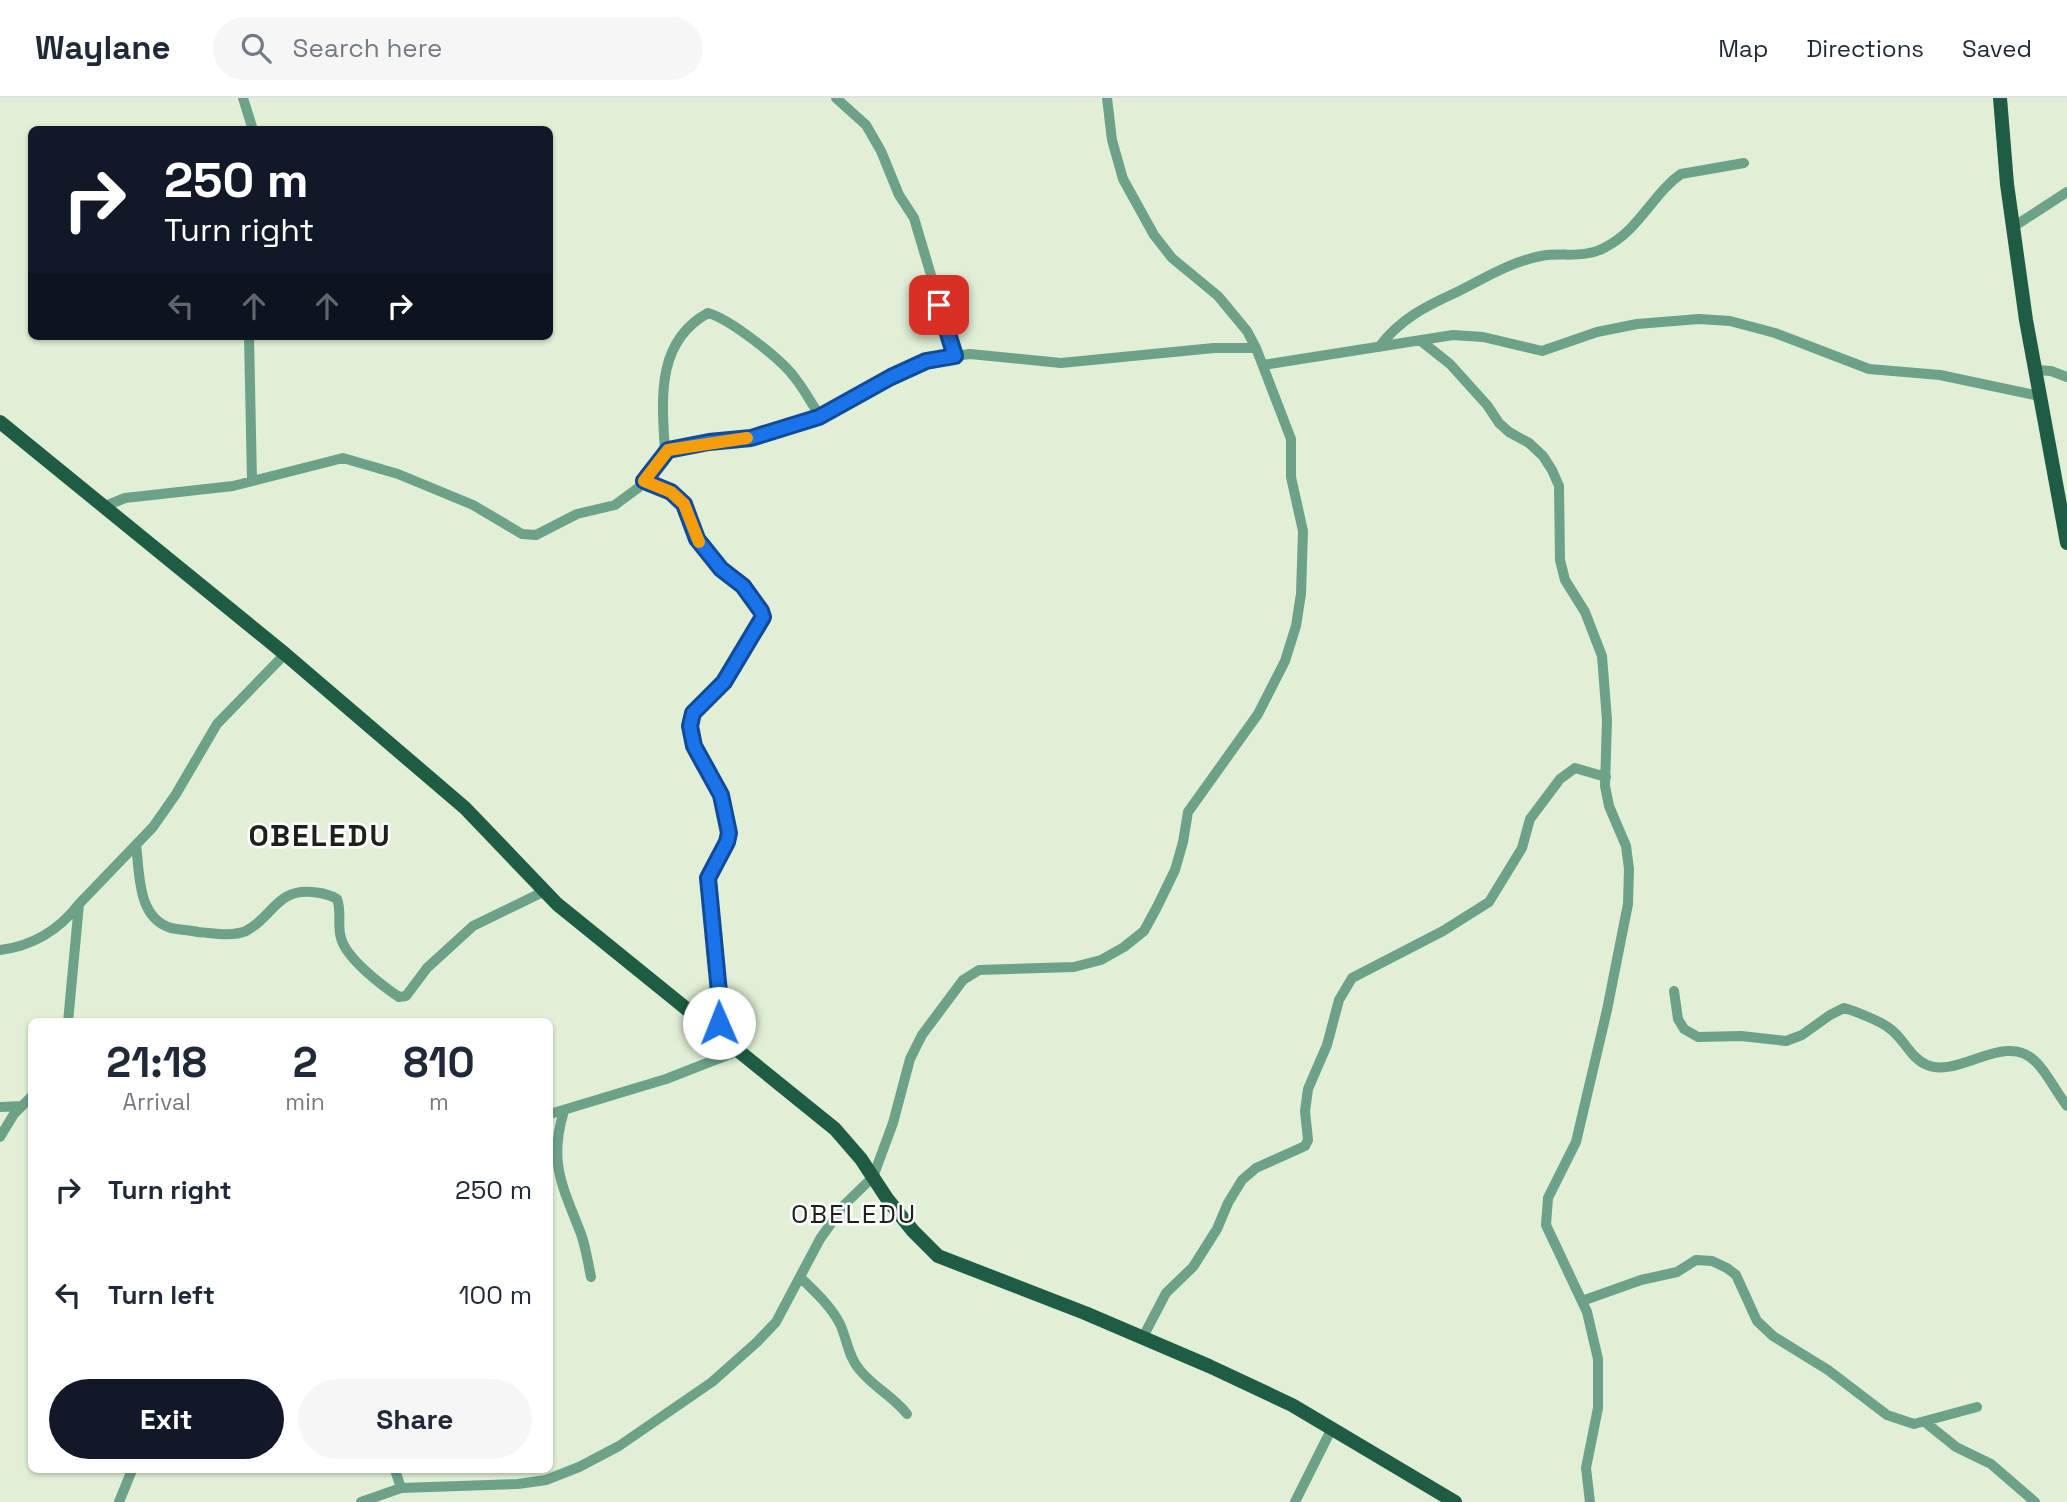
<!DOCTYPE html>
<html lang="en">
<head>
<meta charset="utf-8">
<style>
  body { margin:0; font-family:"Space Grotesk",sans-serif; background:#f6f6f7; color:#1f2937; height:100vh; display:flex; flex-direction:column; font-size:26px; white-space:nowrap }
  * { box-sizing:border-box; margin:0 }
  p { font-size:23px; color:#747a83 }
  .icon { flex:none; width:38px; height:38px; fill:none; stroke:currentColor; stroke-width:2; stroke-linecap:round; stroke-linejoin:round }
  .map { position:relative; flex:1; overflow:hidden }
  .details { position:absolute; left:28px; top:920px; width:525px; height:455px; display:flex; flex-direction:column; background:#fff; border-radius:10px; box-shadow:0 2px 5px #0004 }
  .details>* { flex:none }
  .hud { position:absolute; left:28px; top:28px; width:525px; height:214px; border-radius:10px; box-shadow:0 2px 5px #0004; background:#111827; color:#fff; overflow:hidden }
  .pin { position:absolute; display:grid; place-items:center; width:60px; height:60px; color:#fff; margin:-30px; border-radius:14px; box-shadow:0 4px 10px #0006 }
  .me { position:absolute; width:77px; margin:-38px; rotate:359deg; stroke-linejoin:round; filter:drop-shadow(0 0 5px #0008) }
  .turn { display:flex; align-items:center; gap:24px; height:147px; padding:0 21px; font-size:32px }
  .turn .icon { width:91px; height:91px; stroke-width:2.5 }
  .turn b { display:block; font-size:49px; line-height:60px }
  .lanes { display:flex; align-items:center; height:66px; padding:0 21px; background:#0003; justify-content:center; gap:35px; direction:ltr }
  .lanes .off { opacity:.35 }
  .eta { display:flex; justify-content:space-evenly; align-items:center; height:119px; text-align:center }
  .eta b { font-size:42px; font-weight:700; line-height:49px }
  .primary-button { display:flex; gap:14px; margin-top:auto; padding:14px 21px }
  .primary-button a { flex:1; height:80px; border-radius:42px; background:#111827; color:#fff; font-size:28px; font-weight:700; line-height:80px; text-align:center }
  .primary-button a+a { background:#f6f6f7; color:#1f2937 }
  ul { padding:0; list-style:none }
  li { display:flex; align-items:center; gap:21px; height:105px; padding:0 21px }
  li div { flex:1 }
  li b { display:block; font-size:26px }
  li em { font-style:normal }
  header { display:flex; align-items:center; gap:42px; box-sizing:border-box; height:98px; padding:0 35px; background:#fff; border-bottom:2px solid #e0e1e3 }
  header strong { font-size:33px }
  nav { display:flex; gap:38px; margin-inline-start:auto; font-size:24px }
  .search { width:490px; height:63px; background:#f6f6f7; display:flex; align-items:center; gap:18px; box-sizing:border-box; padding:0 24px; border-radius:38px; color:#747a83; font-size:26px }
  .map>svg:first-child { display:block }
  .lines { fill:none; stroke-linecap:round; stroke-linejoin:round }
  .minor { stroke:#6da288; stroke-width:10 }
  .major { stroke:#1e5d43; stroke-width:14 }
  .route-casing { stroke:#114b97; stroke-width:18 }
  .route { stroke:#1a73e8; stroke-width:12 }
  .slow { stroke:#f59e0b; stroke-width:12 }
  .labels { text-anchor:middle; stroke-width:5; stroke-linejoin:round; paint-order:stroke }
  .quarter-label { font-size:26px; letter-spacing:2px; fill:#1c2219; stroke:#fff }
  .district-label { font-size:30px; font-weight:bold; letter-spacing:2px; fill:#1c2219; stroke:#fff }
</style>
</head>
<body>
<header>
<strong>Waylane</strong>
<div class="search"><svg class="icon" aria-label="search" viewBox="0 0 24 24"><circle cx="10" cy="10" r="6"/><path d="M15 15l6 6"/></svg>Search here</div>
<nav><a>Map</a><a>Directions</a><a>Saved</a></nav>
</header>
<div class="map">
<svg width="2067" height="1404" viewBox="0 0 2067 1404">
  <rect width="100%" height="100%" fill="#e0efd6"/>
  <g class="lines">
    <path class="minor" d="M 243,0 L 253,32
      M 836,0 L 866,27 L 881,53 L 899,97 L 914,120 L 955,258
      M 2013,129 L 2067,94
      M 249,238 L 252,383
      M 1421,243 L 1450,266 L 1487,307 L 1499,325 L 1509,334 L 1529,345 L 1543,358 L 1552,372 L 1559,388 L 1560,462 L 1565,482 L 1585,514 L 1602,558 L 1607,622 L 1605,688 L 1609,708 L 1626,748 L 1629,771 L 1628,806 L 1607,912 L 1576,1044 L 1548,1100 L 1546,1127 L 1587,1214 L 1598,1261 L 1598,1310 L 1586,1370 L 1590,1404
      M 1379,249 C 1400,221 1426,208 1457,194 C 1485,180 1510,164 1541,158 C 1562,154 1583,161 1604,150 C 1640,132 1653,95 1681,76 L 1744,65
      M 1263,267 L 1453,237 L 1483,239 L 1542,253 L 1597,234 L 1637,226 L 1699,221 L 1730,223 L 1775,235 L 1869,271 L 1940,277 L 2039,298
      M 2036,272 L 2051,273 L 2067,279
      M 665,354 C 662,303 655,244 708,215 C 730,221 781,261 795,280 C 803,290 809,301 816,312
      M 644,383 L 671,394 L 684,406 L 697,441 L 721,471 L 743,488 L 763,519 L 724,584 L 693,615 L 690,628 L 694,647 L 721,697 L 729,735 L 727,744 L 708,780 L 721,915 L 714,933
      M 103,409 L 125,400 L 233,388 L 343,360 L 398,376 L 473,407 L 522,436 L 536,437 L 577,416 L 615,407 L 623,401 L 638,390 L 668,352 L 709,344 L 751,340 L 819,319 L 892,279 L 926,263 L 946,259 L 970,256 L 1061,265 L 1214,250 L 1256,250
      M 136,747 C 140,776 137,820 171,830 C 180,832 189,832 198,834 C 213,835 231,839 246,833 C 273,819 276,791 312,794 C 321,795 330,796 337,801 C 342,814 337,827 341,840 C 346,860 381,887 399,899 L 406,898 L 427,870 L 473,828 L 545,793
      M 0,852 C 33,848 59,832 79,806
      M 1674,893 L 1678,921 L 1684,931 L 1698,939 L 1741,938 L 1786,943 L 1802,937 L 1830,917 L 1844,910 C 1855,913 1880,923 1889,930 C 1904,940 1910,960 1927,967 C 1958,981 2006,932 2036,964 C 2048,976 2056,994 2067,1008
      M 68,924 L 79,806 L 153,729 L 176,696 L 217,626 L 285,556
      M 0,1009 L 21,1008
      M 564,1013 C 548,1065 563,1089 581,1136 C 586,1150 588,1165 591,1179
      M 550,1016 L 666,981 L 738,953
      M 0,1039 L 14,1016 L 32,998
      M 801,1180 C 815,1194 831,1208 840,1226 C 847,1241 848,1258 859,1271 C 873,1289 893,1298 907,1316
      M 1582,1203 L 1641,1182 L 1677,1174 L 1696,1162 L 1712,1163 L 1727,1170 L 1736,1177 L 1757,1223 L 1773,1238 L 1828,1272 L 1887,1317 L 1914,1326 L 1977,1309
      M 1143,1239 L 1166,1195 L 1193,1169 L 1217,1131 L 1228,1105 L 1242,1082 L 1256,1070 L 1305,1048 L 1308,1042 L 1305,1013 L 1308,991 L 1327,947 L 1339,902 L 1352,880 L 1443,833 L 1489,804 L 1522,750 L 1530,721 L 1560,681 L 1575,670 L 1606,679
      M 1925,1324 L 1956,1349 L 1991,1366 L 2035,1404
      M 395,1372 L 401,1390
      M 119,1404 L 132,1372
      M 361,1404 L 401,1390 L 518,1386 L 546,1382 L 579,1369 L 619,1348 L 712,1284 L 757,1244 L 776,1224 L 820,1141 L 844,1107 L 873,1079 L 893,1025 L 910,961 L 922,937 L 963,882 L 979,872 L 1074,869 L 1101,862 L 1124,849 L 1144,833 L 1157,809 L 1175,772 L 1183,744 L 1188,714 L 1258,616 L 1285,563 L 1296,528 L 1301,496 L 1303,433 L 1291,379 L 1291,341 L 1256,250 L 1247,233 L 1218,198 L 1172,160 L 1154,137 L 1123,81 L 1112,42 L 1107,0
      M 1295,1404 L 1332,1330"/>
    <path class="major" d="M 2000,0 L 2007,86 L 2026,222 L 2067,445
      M 0,324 L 285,556 L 465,710 L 557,806 L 835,1031 L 861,1061 L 888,1102 L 913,1133 L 938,1158 L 1085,1215 L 1209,1268 L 1292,1307 L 1455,1404"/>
  </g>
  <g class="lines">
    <g class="route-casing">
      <path id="route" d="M 719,925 L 721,915 L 708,780 L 727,744 L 729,735 L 721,697 L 694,648 L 690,628 L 693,615 L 724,584 L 763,519 L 761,513 L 743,488 L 721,471 L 697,441 L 684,406 L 671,394 L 644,383 L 668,352 L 709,344 L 751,340 L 819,319 L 891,279 L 926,263 L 955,258 L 939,207"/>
    </g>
    <use href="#route" class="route"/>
    <path class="slow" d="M 699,444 L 684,406 L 671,394 L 644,383 L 668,352 L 747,340"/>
  </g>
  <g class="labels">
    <g class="quarter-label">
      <text x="854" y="1125">OBELEDU</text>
    </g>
    <g class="district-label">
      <text x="320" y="748">OBELEDU</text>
    </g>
  </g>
</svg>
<div class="pin" style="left:939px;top:207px;background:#d93025"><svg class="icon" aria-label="arrive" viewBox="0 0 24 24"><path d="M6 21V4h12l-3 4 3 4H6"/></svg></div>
<svg class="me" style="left:719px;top:925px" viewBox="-20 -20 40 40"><circle r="19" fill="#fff"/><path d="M0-13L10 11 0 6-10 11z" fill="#1a73e8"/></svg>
<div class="hud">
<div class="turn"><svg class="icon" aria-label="right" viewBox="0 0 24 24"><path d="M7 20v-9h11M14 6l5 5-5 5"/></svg><div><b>250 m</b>Turn right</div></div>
<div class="lanes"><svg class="icon off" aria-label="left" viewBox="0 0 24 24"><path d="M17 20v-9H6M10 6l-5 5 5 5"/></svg><svg class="icon off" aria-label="ahead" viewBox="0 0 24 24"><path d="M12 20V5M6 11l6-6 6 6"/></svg><svg class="icon off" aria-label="ahead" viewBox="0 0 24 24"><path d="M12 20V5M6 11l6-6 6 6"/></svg><svg class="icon" aria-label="right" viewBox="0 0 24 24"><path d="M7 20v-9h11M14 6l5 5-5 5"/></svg></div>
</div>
<section class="details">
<div class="eta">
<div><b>21:18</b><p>Arrival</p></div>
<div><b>2</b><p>min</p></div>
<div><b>810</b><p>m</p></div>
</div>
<ul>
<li><svg class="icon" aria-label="right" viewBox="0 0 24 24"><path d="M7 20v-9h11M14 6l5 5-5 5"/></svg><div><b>Turn right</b></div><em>250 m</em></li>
<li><svg class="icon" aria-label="left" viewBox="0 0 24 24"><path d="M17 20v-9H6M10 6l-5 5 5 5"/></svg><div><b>Turn left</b></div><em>100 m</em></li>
</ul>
<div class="primary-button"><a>Exit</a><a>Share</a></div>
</section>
</div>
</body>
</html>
